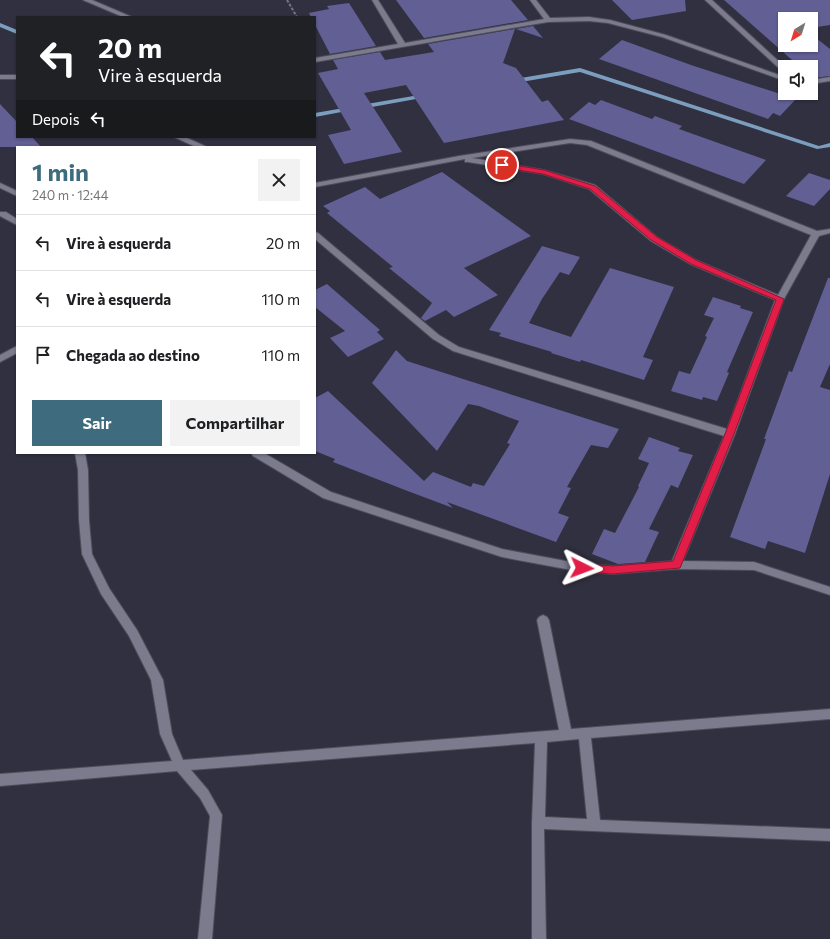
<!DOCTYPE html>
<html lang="pt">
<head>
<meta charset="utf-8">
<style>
  body { margin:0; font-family:Commissioner,sans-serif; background:#f2f2f2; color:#202124; height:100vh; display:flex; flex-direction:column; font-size:15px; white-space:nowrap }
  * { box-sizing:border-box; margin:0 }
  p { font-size:13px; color:#757577 }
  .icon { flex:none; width:22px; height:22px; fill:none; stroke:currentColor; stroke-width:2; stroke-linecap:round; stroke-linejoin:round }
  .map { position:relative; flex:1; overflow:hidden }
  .details { position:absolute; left:16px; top:146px; width:300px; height:308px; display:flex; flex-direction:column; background:#fff; border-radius:0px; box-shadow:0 1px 3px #0004 }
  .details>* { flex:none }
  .hud { position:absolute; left:16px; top:16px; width:300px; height:122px; border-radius:0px; box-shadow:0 1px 3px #0004; background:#202124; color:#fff; overflow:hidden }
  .needle { width:26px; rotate:218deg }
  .controls { position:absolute; left:778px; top:12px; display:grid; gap:8px }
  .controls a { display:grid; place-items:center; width:40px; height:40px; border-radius:0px; background:#fff; box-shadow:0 1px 3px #0004; font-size:20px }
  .pin { position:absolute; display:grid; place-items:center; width:34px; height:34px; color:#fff; margin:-17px; border:2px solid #fff; border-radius:50%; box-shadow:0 1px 4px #0007 }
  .me { position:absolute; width:44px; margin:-22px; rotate:93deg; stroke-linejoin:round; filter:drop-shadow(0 0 3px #0008) }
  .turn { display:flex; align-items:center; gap:14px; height:84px; padding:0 16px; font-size:18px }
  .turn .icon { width:52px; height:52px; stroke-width:2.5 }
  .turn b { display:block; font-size:28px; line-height:34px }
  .then { display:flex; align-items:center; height:38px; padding:0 16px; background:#0003; gap:8px; font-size:15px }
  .round { display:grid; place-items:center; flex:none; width:42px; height:42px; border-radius:0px; background:#f2f2f2 }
  .overview { display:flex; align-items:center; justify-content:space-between; height:68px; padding:0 16px }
  h1 { font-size:24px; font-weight:700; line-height:30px; color:#3f6b7f }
  .primary-button { display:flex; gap:8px; margin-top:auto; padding:8px 16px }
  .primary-button a { flex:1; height:46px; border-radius:0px; background:#3f6b7f; color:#fff; font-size:16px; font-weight:700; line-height:46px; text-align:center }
  .primary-button a+a { background:#f2f2f2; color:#202124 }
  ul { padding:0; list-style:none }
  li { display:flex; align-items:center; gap:12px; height:56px; padding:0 16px; border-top:1px solid #e0e0e0 }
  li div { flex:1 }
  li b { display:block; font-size:15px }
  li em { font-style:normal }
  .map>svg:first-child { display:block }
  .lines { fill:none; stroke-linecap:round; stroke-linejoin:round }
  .stream { fill:#7c9ebe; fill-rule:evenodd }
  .building { fill:#615f93 }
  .minor-casing { stroke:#4d4c59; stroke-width:2 }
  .path { stroke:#757482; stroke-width:2; stroke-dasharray:3 1.5; stroke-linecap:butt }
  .minor { fill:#7c7a8d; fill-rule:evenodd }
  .route { fill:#e11d48; stroke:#92132f }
</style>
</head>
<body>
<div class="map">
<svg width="830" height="939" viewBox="0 0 830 939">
  <rect width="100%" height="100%" fill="#313040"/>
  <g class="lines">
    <path class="stream" d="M 0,23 L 17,30 L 17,34 L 0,27 Z
      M 580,68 L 819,146 L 830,143 L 830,147 L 817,149 L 580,72 L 515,83 L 512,81 L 515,79 Z
      M 425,94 L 428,96 L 427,97 L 361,109 L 358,107 L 361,105 Z
      M 350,107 L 353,109 L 352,110 L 315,117 L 315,113 Z"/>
  </g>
  <path class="building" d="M 396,0 L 511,0 L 528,20 L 424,38 Z
    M 612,0 L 685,0 L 686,11 L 632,20 Z
    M 724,0 L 830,0 L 830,25 L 811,28 L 811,19 L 785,19 L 785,45 L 811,45 L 811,34 L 830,49 L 830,76 L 812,78 L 811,77 L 811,67 L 800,67 Z
    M 349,3 L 376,46 L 330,54 L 315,25 L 315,17 L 311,17 L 309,13 L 329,9 L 327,6 Z
    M 533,26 L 543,38 L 516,29 Z
    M 515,29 L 503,63 L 516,68 L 542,102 L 548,100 L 564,120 L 444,143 L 406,85 L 364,93 L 402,152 L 344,164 L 328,135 L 351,130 L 318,73 L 338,69 L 333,60 L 380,52 L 385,60 L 434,52 L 428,44 Z
    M 622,40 L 691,65 L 796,99 L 780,116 L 773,113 L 768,119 L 599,59 Z
    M 601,100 L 652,119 L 655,116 L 682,126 L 679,129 L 766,160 L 744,184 L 569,119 L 589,102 L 595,105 Z
    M 0,104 L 17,122 L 17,137 L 32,137 L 41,147 L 0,147 Z
    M 442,172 L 531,236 L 464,268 L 498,295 L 454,317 L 446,310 L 425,321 L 421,318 L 432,303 L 389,268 L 393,267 L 327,213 L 330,211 L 323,206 L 365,187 L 380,199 Z
    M 809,173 L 830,180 L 830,189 L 814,206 L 786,196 Z
    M 542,246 L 580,257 L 569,275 L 560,272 L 542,299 L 529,323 L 571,337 L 610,268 L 674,287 L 643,357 L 653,360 L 644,380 L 581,360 L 580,362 L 551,353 L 552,352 L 499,336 L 501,333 L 489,330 Z
    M 828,278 L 830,278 L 830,364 L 820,387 L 830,390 L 830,474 L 805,553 L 768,541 L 765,549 L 730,537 L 766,439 L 764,439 L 789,371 L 792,372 Z
    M 327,284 L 380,330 L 377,332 L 384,339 L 348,357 L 330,338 L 345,331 L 315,307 L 315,290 Z
    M 713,297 L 741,306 L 740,308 L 753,312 L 727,372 L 729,373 L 717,401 L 703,397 L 702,400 L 671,391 L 679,371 L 690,374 L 707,337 L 705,336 L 714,318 L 704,315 Z
    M 396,350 L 407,361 L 619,429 L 608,448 L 591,445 L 567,487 L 571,488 L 558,513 L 569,517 L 556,542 L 447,502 L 453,508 L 405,490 L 333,462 L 335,459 L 315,451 L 315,398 L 328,391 L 424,481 L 433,472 L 471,487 L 473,483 L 484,486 L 510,444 L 507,443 L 519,421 L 479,406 L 468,404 L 437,451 L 372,383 Z
    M 649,437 L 680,448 L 678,451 L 693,455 L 678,488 L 671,485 L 649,529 L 659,532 L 645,562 L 618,564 L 592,554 L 604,529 L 615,533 L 639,487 L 638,486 L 649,463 L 638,459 Z"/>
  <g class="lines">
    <g class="minor-casing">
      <path id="minor" d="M 83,0 L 92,0 L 132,17 L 123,17 Z
        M 372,0 L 378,0 L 405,43 L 544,19 L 530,0 L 536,0 L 550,18 L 589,17 L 610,20 L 666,35 L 785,77 L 785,81 L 662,37 L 608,23 L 589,21 L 548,22 L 315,62 L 315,58 L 398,44 Z
        M 705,0 L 712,0 L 785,67 L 785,73 L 783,72 Z
        M 0,75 L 17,75 L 17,79 L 0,79 Z
        M 830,77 L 830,81 L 811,84 L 811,80 Z
        M 174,137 L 185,137 L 207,147 L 196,147 Z
        M 570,139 L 591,141 L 817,231 L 830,229 L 830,233 L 819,236 L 784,299 L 735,434 L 683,561 L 754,562 L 830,587 L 830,595 L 754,570 L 676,569 L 613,574 L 582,572 L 502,557 L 323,498 L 253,456 L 251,453 L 264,453 L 331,492 L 502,549 L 582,564 L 613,566 L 672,561 L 724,436 L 453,351 L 433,339 L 315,239 L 315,232 L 318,233 L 439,335 L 459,347 L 727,429 L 775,300 L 690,264 L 651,241 L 589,189 L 543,174 L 468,162 L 465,162 L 465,159 L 315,187 L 315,183 L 459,156 ZM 570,143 L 587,145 L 811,235 L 778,295 L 696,260 L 657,237 L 595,185 L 544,170 L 472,158 Z
        M 0,183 L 17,191 L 17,196 L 0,188 Z
        M 0,212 L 6,212 L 17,219 L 17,225 L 0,216 Z
        M 17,346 L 17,353 L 0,362 L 0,355 Z
        M 75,453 L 85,453 L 88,470 L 89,520 L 92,554 L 109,588 L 137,630 L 163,680 L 172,734 L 183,760 L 559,730 L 537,620 L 539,617 L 543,615 L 547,617 L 549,620 L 571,729 L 830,709 L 830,719 L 591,738 L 600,820 L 830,829 L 830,841 L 544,829 L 546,939 L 532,939 L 532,823 L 535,743 L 191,770 L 208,790 L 222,815 L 212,939 L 198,939 L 210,816 L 200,798 L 177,771 L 0,786 L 0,774 L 172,761 L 160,734 L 151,680 L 129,636 L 101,594 L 82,554 L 79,520 L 78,470 ZM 579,739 L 587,819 L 545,817 L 547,742 Z"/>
    </g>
    <path class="path" d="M 287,0 L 297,17"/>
    <use href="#minor" class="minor"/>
  </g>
  <path class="route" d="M 502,163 L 544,170 L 595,186 L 657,237 L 696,260 L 784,299 L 734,434 L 680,568 L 613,574 L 582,572 L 579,571 L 577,568 L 579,565 L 582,564 L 613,566 L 673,561 L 725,434 L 776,300 L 691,264 L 651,240 L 590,189 L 543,174 L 499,167 L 499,164 Z"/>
</svg>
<div class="controls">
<a><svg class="needle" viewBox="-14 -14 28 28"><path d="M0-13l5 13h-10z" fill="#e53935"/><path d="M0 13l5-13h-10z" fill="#757577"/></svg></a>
<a><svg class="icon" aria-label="sound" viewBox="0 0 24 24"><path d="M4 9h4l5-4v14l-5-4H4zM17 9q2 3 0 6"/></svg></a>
</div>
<div class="pin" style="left:502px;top:165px;background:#d93025"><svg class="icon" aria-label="arrive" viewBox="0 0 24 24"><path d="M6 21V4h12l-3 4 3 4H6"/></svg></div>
<svg class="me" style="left:582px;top:568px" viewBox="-20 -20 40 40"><path d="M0-17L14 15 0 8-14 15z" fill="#e11d48" stroke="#fff" stroke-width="4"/></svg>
<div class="hud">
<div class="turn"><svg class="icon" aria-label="left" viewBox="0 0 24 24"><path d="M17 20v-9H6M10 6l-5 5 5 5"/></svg><div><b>20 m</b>Vire à esquerda</div></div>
<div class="then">Depois<svg class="icon" aria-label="left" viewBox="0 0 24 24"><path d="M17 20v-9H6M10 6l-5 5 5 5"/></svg></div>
</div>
<section class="details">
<div class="overview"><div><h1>1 min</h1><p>240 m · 12:44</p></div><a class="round"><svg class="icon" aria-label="close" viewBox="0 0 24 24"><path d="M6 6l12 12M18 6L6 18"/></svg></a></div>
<ul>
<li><svg class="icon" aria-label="left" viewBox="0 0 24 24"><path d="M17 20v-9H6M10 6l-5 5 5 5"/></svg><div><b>Vire à esquerda</b></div><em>20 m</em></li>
<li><svg class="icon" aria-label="left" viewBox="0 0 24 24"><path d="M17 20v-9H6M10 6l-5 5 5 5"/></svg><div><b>Vire à esquerda</b></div><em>110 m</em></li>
<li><svg class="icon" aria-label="arrive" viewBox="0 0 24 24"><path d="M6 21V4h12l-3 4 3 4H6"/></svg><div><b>Chegada ao destino</b></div><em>110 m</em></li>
</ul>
<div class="primary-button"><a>Sair</a><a>Compartilhar</a></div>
</section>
</div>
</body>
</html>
